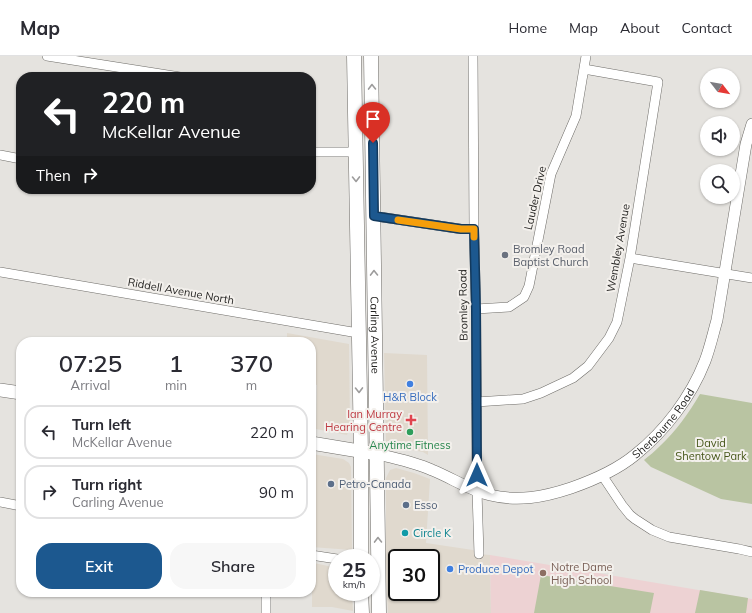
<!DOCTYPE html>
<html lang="en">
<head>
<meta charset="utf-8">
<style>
  body { margin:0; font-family:Mulish,sans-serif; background:#f7f7f7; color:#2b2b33; height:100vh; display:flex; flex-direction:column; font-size:15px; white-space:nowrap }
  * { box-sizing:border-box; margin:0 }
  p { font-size:13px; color:#7c7c81 }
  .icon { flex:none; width:22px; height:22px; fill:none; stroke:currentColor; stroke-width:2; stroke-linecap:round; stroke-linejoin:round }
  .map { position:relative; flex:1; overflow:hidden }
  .details { position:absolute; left:16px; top:281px; width:300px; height:260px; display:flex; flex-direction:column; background:#fff; border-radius:16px; box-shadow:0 1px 3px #0004 }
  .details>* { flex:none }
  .guide { position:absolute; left:16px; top:16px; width:300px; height:122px; border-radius:16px; box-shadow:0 1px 3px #0004; background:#202124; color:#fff; overflow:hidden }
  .needle { width:26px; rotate:121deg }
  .controls { position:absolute; left:700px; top:12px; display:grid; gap:8px }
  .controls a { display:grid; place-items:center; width:40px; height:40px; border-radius:50%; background:#fff; box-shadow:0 1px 3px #0004; font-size:20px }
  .speed { position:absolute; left:328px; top:493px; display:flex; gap:8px; font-size:20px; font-weight:700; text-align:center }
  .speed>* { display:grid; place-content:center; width:52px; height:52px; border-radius:50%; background:#fff; box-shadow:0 1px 3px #0004; line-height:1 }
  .speed small { font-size:10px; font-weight:400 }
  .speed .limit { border:2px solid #111; border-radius:6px; background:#fff; color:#111 }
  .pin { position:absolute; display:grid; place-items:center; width:34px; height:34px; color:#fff; margin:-41px -17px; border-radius:50% 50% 50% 0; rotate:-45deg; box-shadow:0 0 4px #0007 }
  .pin .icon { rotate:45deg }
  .me { position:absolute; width:44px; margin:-22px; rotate:0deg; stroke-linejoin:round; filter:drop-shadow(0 0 3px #0008) }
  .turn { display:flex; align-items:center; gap:14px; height:84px; padding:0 20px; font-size:18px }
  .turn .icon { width:52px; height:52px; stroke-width:2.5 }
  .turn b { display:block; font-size:28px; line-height:34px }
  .then { display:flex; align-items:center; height:38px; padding:0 20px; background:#0003; gap:8px; font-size:15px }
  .eta { display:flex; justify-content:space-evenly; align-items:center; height:68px; text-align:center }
  .eta b { font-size:24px; font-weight:600; line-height:28px }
  .action { display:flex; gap:8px; margin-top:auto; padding:8px 20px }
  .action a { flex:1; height:46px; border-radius:16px; background:#1c588f; color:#fff; font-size:16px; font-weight:600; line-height:46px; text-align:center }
  .action a+a { background:#f7f7f7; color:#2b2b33 }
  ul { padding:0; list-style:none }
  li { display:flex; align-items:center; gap:12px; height:54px; margin:0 8px 6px; padding:0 12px; border:2px solid #e1e1e2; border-radius:16px }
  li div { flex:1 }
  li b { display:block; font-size:15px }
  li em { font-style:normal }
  header { display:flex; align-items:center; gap:24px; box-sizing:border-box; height:56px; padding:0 20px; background:#fff; border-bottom:1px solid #e1e1e2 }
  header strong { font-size:19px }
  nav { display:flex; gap:22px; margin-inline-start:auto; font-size:14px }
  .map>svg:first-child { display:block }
  .built { fill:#e0d9ce; fill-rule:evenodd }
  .education { fill:#edd2d3 }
  .green { fill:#b9c4a2 }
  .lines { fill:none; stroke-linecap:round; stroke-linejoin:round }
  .minor-casing { stroke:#6e6c68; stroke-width:10 }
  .tertiary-casing { stroke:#6e6c68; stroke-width:12 }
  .secondary-casing { stroke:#6e6c68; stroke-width:14 }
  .primary-casing { stroke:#6e6c68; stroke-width:15 }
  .minor { stroke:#fff; stroke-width:9 }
  .tertiary { stroke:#fff; stroke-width:11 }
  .secondary { stroke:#fff; stroke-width:13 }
  .primary { stroke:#fff; stroke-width:14 }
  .oneway { stroke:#9d9c9c }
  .route-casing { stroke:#12395d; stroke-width:10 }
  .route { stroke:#1c588f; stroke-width:7 }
  .slow { stroke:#f59e0b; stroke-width:7 }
  .worship-dot { fill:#6b7280; stroke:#f3f0ec; stroke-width:1.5 }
  .shop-dot { fill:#3f7fe0; stroke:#f3f0ec; stroke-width:1.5 }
  .health-dot { fill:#e0444e; stroke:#f3f0ec; stroke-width:1.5 }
  .leisure-dot { fill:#2e9e5b; stroke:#f3f0ec; stroke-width:1.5 }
  .service-dot { fill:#5c6f8a; stroke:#f3f0ec; stroke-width:1.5 }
  .culture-dot { fill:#0f9aa8; stroke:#f3f0ec; stroke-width:1.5 }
  .education-dot { fill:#8d6e63; stroke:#f3f0ec; stroke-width:1.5 }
  .labels { text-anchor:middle; stroke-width:4; stroke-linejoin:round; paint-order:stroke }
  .street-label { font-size:11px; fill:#252422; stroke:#f3f0ec }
  .worship-label { font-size:11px; fill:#5b616d; stroke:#f3f0ec; text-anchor:start }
  .shop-label { font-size:11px; fill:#366cbe; stroke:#f3f0ec }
  .health-label { font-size:11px; fill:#be3a42; stroke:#f3f0ec; text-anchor:end }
  .park-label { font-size:11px; fill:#47571a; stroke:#f3f0ec }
  .leisure-label { font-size:11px; fill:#27864d; stroke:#f3f0ec }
  .service-label { font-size:11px; fill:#4e5e75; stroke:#f3f0ec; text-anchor:start }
  .culture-label { font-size:11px; fill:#0d838f; stroke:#f3f0ec; text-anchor:start }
  .education-label { font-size:11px; fill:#785e54; stroke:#f3f0ec; text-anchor:start }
</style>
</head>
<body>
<header>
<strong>Map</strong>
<nav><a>Home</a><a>Map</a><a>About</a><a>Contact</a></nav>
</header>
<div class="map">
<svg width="752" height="557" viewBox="0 0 752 557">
  <rect width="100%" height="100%" fill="#e5e3df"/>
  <path class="built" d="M 287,277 L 349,288 L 350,370 L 347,379 L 316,373 L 317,329 L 311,328 L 311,286 L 287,286 Z
    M 384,297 L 427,299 L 428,399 L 423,396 L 388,390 L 386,388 Z
    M 312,398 L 343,403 L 349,407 L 351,411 L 352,494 L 311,491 Z
    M 396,412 L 414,417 L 430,423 L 426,487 L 473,494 L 479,498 L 490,499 L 491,557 L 388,557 L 386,522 L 386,422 L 390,414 ZM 397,502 L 431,502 L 431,536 L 397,536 Z
    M 314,507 L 337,512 L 337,536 L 352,536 L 353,555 L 332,551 L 312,551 L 312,533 Z"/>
  <path class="education" d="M 490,499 L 752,543 L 752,557 L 491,557 Z"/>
  <path class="green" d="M 700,338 L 752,347 L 752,448 L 721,443 L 651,411 L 644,404 C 649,400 655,395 660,390 C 676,375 689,357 700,338 Z
    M 541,519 L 654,537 L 650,557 L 534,557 Z
    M 700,534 L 748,542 L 746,557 L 695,557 Z"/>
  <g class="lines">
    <g class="minor-casing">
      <path id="minor" d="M 47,0 L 180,21
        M 473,0 L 474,173 L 476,253 L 477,435 L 479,498
        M 311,96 L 355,96
        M 0,99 L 21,103
        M 374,160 L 461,173 L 474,173
        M 630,202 L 752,222
        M 0,216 L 358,277
        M 476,253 L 509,251 L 524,241 L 529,230 L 551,118 L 576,60 L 586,0
        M 476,346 L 523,343 L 541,337 L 573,322 L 588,310 L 609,282 L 617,266 L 630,202 L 658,26 L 584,13
        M 602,419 L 622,449 L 630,459 L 635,463 L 652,474 L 669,481 L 739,493 L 752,496
        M 0,446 L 21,450
        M 311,499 L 337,503
        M 266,536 L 266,557"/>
    </g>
    <g class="tertiary-casing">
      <g id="tertiary">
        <path id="s1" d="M 377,398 C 395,402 415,406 432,414 C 452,422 469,434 490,439 C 518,446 544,441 571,432 C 591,425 618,413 635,399 C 665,375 691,341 705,305 C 710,292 713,278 717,264 L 746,88 L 752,68"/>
      </g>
    </g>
    <g class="secondary-casing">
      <path id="secondary" d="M 0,334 L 21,337
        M 311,387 L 377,398"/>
    </g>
    <g class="primary-casing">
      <g id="primary">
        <path d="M 354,0 L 361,396 L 361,502"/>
        <path id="s2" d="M 371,0 L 379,557"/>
        <path d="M 361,536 L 362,557"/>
      </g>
    </g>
    <use href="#minor" class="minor"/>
    <use href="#tertiary" class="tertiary"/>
    <use href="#secondary" class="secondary"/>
    <use href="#primary" class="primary"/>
  </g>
  <defs><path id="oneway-chevron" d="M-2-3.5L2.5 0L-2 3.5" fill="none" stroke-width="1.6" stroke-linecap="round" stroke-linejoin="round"/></defs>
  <g class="oneway">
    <use href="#oneway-chevron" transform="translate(372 31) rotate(-91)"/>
    <use href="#oneway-chevron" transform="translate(356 123) rotate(89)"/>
    <use href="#oneway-chevron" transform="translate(374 217) rotate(-91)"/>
    <use href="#oneway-chevron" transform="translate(359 334) rotate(89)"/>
    <use href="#oneway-chevron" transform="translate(378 484) rotate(-91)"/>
  </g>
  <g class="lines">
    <g class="route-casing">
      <path id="route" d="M 373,87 L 374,160 L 461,173 L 474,173 L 476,253 L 477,419"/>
    </g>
    <use href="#route" class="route"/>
    <path class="slow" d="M 398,164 L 461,173 L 474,173 L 474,181"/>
  </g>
  <circle class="worship-dot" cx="505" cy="199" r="4"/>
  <g class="shop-dot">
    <circle cx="410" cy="328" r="4"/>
    <circle cx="450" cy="513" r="4"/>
  </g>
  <path class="health-dot" d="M409 358h4v4h4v4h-4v4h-4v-4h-4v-4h4z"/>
  <circle class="leisure-dot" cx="410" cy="376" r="4"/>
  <g class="service-dot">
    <circle cx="331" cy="428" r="4"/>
    <circle cx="406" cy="449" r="4"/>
  </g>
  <circle class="culture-dot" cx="405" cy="477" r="4"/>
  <circle class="education-dot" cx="543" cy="517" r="4"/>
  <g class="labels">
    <g class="street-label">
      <text transform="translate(535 142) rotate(-77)" y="4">Lauder Drive</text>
      <text transform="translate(618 192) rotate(-80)" y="4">Wembley Avenue</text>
      <text transform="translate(181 235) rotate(10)" y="4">Riddell Avenue North</text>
      <text transform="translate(463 249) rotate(-91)" y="4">Bromley Road</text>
      <text dy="4" stroke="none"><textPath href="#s2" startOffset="279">Carling Avenue</textPath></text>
      <text dy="4" stroke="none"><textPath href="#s1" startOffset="318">Sherbourne Road</textPath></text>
    </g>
    <g class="worship-label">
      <text x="513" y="197">Bromley Road<tspan x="513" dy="13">Baptist Church</tspan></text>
    </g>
    <g class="shop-label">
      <text x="410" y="345">H&amp;R Block</text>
      <text x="458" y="517" text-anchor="start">Produce Depot</text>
    </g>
    <g class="health-label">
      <text x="402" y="362">Ian Murray<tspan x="402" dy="13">Hearing Centre</tspan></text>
    </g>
    <g class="park-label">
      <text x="711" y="391">David<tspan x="711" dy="13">Shentow Park</tspan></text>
    </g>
    <g class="leisure-label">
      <text x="410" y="393">Anytime Fitness</text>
    </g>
    <g class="service-label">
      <text x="339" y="432">Petro-Canada</text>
      <text x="414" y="453">Esso</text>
    </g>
    <g class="culture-label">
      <text x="413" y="481">Circle K</text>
    </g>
    <g class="education-label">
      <text x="551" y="515">Notre Dame<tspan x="551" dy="13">High School</tspan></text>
    </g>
  </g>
</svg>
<div class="controls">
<a><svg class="needle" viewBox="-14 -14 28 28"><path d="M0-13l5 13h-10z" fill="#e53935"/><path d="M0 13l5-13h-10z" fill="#7c7c81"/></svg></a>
<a><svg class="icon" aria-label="sound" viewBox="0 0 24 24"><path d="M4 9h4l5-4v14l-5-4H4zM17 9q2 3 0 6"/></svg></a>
<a><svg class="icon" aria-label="search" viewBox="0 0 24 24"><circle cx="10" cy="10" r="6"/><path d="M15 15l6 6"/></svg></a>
</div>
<div class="speed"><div>25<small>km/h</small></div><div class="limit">30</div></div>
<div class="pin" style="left:373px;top:87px;background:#d93025"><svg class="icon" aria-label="arrive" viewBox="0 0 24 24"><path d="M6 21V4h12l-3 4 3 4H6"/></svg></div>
<svg class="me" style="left:477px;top:419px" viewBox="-20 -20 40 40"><path d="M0-17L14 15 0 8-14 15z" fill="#1c588f" stroke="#fff" stroke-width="4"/></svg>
<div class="guide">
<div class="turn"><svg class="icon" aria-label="left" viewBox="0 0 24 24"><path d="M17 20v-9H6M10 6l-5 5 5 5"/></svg><div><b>220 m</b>McKellar Avenue</div></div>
<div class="then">Then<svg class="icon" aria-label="right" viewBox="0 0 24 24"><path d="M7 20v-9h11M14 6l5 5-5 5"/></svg></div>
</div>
<section class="details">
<div class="eta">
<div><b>07:25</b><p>Arrival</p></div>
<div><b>1</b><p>min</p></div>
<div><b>370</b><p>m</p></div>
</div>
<ul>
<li><svg class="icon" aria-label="left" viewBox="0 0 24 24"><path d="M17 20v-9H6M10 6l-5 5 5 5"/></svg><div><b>Turn left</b><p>McKellar Avenue</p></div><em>220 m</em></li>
<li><svg class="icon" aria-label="right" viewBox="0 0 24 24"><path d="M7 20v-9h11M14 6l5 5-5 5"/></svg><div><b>Turn right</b><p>Carling Avenue</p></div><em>90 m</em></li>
</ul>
<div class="action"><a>Exit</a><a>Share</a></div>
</section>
</div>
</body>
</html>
